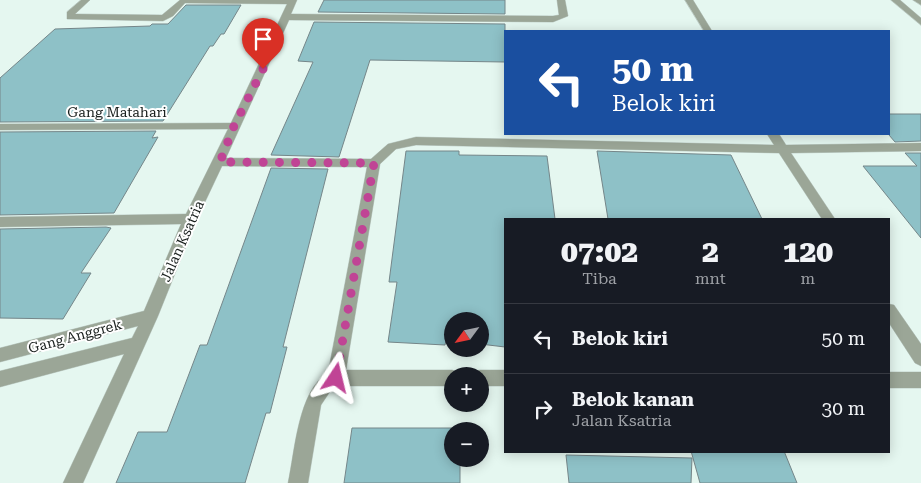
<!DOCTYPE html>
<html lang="id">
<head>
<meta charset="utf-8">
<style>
  body { margin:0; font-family:"Roboto Serif",serif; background:#20242c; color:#f1f3f6; height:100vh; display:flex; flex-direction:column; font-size:19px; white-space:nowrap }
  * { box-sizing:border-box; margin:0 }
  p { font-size:16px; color:#9ea1a6 }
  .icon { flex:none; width:28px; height:28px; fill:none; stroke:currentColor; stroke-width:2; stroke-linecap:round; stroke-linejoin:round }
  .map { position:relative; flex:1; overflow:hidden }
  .drawer { position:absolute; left:504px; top:218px; width:386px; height:235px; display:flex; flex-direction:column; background:#171b24; border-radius:0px; box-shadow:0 2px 12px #0003 }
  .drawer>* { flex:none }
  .banner { position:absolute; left:504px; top:30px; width:386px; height:105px; border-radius:0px; box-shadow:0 2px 12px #0003; background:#1a4fa0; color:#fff; overflow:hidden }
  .needle { width:32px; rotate:237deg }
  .fabs { position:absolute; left:444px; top:312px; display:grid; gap:10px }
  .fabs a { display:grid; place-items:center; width:45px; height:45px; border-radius:50%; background:#171b24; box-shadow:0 2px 12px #0003; font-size:25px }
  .pin { position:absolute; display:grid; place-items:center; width:42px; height:42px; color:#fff; margin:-51px -21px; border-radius:50% 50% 50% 0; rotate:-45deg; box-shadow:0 0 5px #0007 }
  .pin .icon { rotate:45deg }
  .me { position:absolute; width:55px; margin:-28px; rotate:10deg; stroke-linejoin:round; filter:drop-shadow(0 0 4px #0008) }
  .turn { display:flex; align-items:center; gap:18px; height:105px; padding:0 25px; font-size:22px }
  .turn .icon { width:65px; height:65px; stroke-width:2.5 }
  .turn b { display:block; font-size:35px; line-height:42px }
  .eta { display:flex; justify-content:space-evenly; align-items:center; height:85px; text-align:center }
  .eta b { font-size:30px; font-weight:800; line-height:35px }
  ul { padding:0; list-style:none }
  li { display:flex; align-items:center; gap:15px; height:70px; padding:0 25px; border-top:1px solid #363941 }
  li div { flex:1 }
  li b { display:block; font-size:19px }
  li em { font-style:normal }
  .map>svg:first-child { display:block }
  .building { fill:#8ec1c7; stroke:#758689 }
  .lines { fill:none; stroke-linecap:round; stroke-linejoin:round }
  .service-casing { stroke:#c0d0ca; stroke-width:1 }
  .minor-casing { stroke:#c0d0ca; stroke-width:1 }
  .service { fill:#9ba697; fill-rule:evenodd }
  .minor { fill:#9ba697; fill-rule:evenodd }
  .route { stroke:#c04495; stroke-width:9; stroke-dasharray:0 16.2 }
  .labels { text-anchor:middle; stroke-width:4; stroke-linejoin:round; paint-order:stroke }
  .street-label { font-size:14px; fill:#1a201e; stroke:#fff }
</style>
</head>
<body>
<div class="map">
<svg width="921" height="483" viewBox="0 0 921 483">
  <rect width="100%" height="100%" fill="#e5f7f0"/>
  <path class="building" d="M 324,0 L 505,0 L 505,14 L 318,12 Z
    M 186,5 L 241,5 L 224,34 L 221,34 L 213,46 L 210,46 L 163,121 L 0,122 L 0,78 L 55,29 L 150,26 L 152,24 L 168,24 Z
    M 314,22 L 505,24 L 505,62 L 370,60 L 339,157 L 271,155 L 313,62 L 298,61 Z
    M 889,114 L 921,114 L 921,141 L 895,142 L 889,135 Z
    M 156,131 L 152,138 L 158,137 L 114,213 L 0,215 L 0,132 Z
    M 406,151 L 459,151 L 459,155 L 547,156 L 555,219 L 505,219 L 505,347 L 480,344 L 480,321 L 452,321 L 452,341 L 446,340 L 445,345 L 388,342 L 397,282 L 389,282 Z
    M 597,151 L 731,155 L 762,219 L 608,219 Z
    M 905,153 L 921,153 L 921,238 L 863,166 L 917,166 Z
    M 271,168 L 328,169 L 283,347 L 287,347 L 270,413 L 266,413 L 245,483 L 116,483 L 138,432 L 167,432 L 200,345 L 207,345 Z
    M 106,227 L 111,228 L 81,273 L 91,273 L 63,319 L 0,318 L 0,229 Z
    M 352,428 L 460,428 L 460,431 L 452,431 L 452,459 L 460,459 L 460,483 L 344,483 Z
    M 691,451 L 784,451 L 797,483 L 700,483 Z
    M 566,455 L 692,458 L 691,483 L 569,483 Z"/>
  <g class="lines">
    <g class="service-casing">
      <path id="service" d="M 891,0 L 900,0 L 921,18 L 921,25 Z
        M 913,0 L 921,0 L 921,5 Z"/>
    </g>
    <g class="minor-casing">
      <path id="minor" d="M 81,0 L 90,0 L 75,14 L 162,15 L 180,0 L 297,0 L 291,14 L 553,16 L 559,15 L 557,0 L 565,0 L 568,16 L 553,22 L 289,20 L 226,158 L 371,159 L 388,144 L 416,137 L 774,145 L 767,134 L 779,134 L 786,145 L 921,143 L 921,151 L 791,153 L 835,219 L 822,219 L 779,153 L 416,145 L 396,149 L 380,164 L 346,370 L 452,370 L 458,372 L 460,376 L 452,376 L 452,386 L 338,386 L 331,390 L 321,405 L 308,483 L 288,483 C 295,451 298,390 328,373 L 367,167 L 222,166 L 197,219 L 158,316 L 83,483 L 63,483 L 124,354 L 0,387 L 0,371 L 132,338 L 138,326 L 0,362 L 0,348 L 144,311 L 181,224 L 0,227 L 0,217 L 186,214 L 228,129 L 0,130 L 0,124 L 231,123 L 287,4 L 185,3 L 173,16 L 163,21 L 67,19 L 67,12 Z
        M 685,0 L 693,0 L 712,31 L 704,31 Z
        M 889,304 L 894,305 L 921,344 L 921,366 L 915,363 L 889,323 Z
        M 480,370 L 505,370 L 505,386 L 480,386 L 480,376 L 472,376 L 474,372 Z
        M 889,372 L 921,372 L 921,388 L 889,388 Z"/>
    </g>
    <use href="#service" class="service"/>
    <use href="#minor" class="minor"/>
  </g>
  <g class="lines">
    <path class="route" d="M 263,69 L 234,126 L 220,162 L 374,163 L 336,378"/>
  </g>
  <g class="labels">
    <g class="street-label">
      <text x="117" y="117">Gang Matahari</text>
      <text transform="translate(182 241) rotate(-66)" y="5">Jalan Ksatria</text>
      <text transform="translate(75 336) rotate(-15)" y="5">Gang Anggrek</text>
    </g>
  </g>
</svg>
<div class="fabs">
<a><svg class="needle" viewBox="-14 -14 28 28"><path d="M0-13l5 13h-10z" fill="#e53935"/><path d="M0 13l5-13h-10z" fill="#9ea1a6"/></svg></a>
<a>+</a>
<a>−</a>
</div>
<div class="pin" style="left:263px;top:69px;background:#d93025"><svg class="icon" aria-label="arrive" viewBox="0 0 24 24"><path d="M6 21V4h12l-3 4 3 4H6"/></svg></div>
<svg class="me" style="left:336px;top:378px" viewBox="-20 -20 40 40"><path d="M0-17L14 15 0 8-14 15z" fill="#c04495" stroke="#fff" stroke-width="4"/></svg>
<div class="banner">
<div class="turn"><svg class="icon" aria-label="left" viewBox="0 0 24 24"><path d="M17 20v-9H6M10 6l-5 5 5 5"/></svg><div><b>50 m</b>Belok kiri</div></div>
</div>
<section class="drawer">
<div class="eta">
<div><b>07:02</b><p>Tiba</p></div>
<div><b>2</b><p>mnt</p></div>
<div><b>120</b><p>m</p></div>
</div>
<ul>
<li><svg class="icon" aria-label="left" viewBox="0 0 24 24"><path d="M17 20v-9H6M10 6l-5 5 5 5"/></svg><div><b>Belok kiri</b></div><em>50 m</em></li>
<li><svg class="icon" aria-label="right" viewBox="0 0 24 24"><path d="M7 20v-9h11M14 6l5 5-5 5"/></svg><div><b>Belok kanan</b><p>Jalan Ksatria</p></div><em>30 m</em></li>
</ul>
</section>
</div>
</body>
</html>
